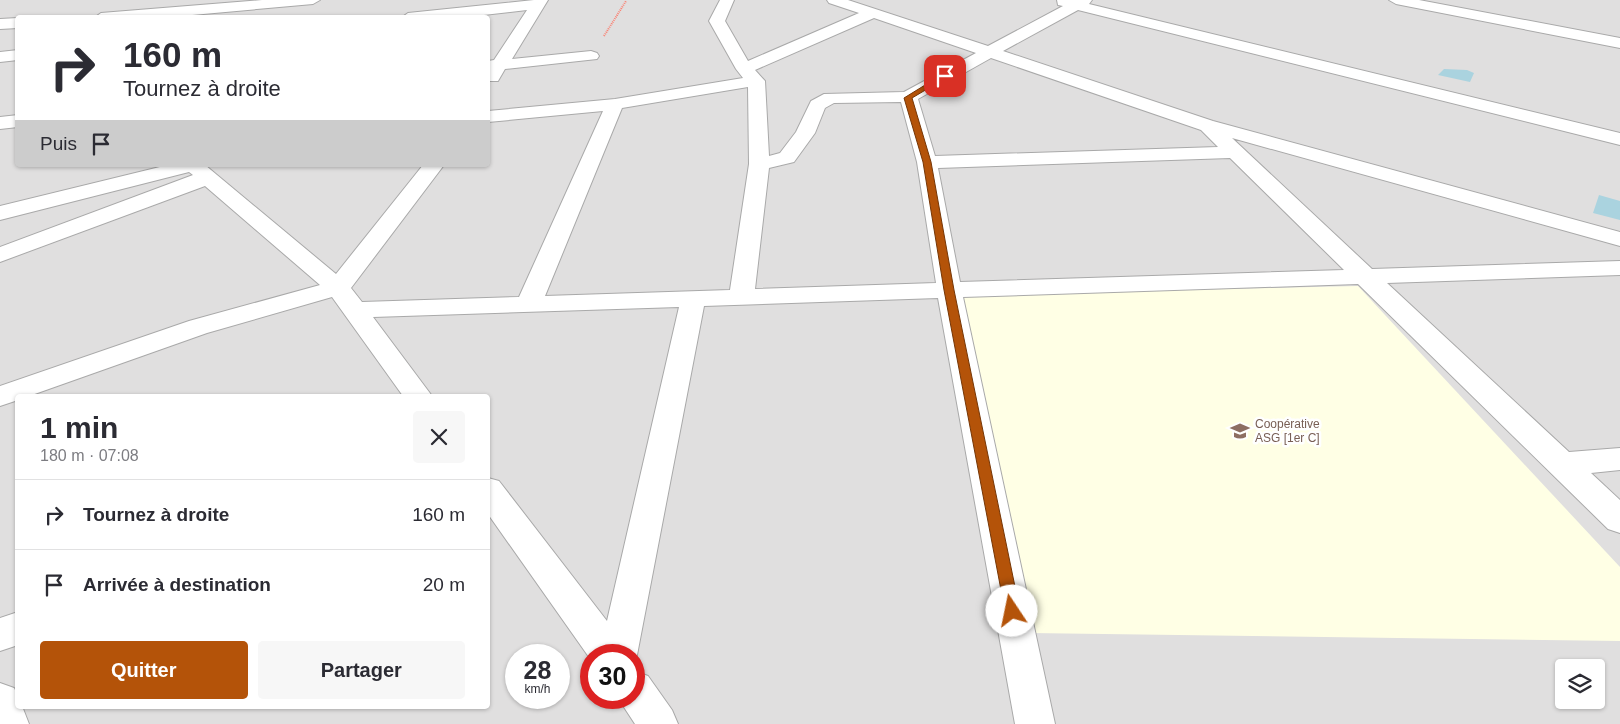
<!DOCTYPE html>
<html lang="fr">
<head>
<meta charset="utf-8">
<style>
  body { margin:0; font-family:Helvetica,sans-serif; background:#f7f7f7; color:#2b2b33; height:100vh; display:flex; flex-direction:column; font-size:19px; white-space:nowrap }
  * { box-sizing:border-box; margin:0 }
  p { font-size:16px; color:#7c7c81 }
  .icon { flex:none; width:28px; height:28px; fill:none; stroke:currentColor; stroke-width:2; stroke-linecap:round; stroke-linejoin:round }
  .map { position:relative; flex:1; overflow:hidden }
  .sheet { position:absolute; left:15px; top:394px; width:475px; height:315px; display:flex; flex-direction:column; background:#fff; border-radius:5px; box-shadow:0 1px 4px #0004 }
  .sheet>* { flex:none }
  .top-card { position:absolute; left:15px; top:15px; width:475px; height:152px; border-radius:5px; box-shadow:0 1px 4px #0004; background:#fff; color:#2b2b33; overflow:hidden }
  .controls { position:absolute; left:1555px; top:659px; display:grid; gap:10px }
  .controls a { display:grid; place-items:center; width:50px; height:50px; border-radius:5px; background:#fff; box-shadow:0 1px 4px #0004; font-size:25px }
  .speed { position:absolute; left:505px; top:644px; display:flex; gap:10px; font-size:25px; font-weight:700; text-align:center }
  .speed>* { display:grid; place-content:center; width:65px; height:65px; border-radius:50%; background:#fff; box-shadow:0 1px 4px #0004; line-height:1 }
  .speed small { font-size:12px; font-weight:400 }
  .speed .limit { border:8px solid #d22; background:#fff; color:#111 }
  .pin { position:absolute; display:grid; place-items:center; width:42px; height:42px; color:#fff; margin:-21px; border-radius:10px; box-shadow:0 2px 8px #0006 }
  .me { position:absolute; width:55px; margin:-28px; rotate:349deg; stroke-linejoin:round; filter:drop-shadow(0 0 4px #0008) }
  .turn { display:flex; align-items:center; gap:18px; height:105px; padding:0 25px; font-size:22px }
  .turn .icon { width:65px; height:65px; stroke-width:2.5 }
  .turn b { display:block; font-size:35px; line-height:42px }
  .then { display:flex; align-items:center; height:48px; padding:0 25px; background:#0003; gap:10px; font-size:19px }
  .round { display:grid; place-items:center; flex:none; width:52px; height:52px; border-radius:5px; background:#f7f7f7 }
  .head { display:flex; align-items:center; justify-content:space-between; height:85px; padding:0 25px }
  h1 { font-size:30px; font-weight:600; line-height:38px }
  .cta { display:flex; gap:10px; margin-top:auto; padding:10px 25px }
  .cta a { flex:1; height:58px; border-radius:5px; background:#b45309; color:#fff; font-size:20px; font-weight:600; line-height:58px; text-align:center }
  .cta a+a { background:#f7f7f7; color:#2b2b33 }
  ul { padding:0; list-style:none }
  li { display:flex; align-items:center; gap:15px; height:70px; padding:0 25px; border-top:1px solid #e1e1e2 }
  li div { flex:1 }
  li b { display:block; font-size:19px }
  li em { font-style:normal }
  .map>svg:first-child { display:block }
  .residential { fill:#e0dfdf; fill-rule:evenodd }
  .education { fill:#ffffe5 }
  .water { fill:#aad3df }
  .lines { fill:none; stroke-linecap:round; stroke-linejoin:round }
  .minor-casing { stroke:#a9a9a9; stroke-width:2 }
  .path { stroke:#fa8072; stroke-width:2; stroke-dasharray:1 1; stroke-linecap:butt }
  .minor { fill:#fff; fill-rule:evenodd }
  .route { fill:#b45309; stroke:#753606 }
  .labels { text-anchor:middle; stroke-width:5; stroke-linejoin:round; paint-order:stroke }
  .education-label { font-size:12px; fill:#785e54; stroke:#fff; text-anchor:start }
</style>
</head>
<body>
<div class="map">
<svg width="1620" height="724" viewBox="0 0 1620 724">
  <rect width="100%" height="100%" fill="#f2efe9"/>
  <path class="residential" d="M 0,0 L 1620,0 L 1620,724 L 0,724 ZM 18,18 L 488,18 L 488,165 L 18,165 ZM 18,396 L 488,396 L 488,706 L 18,706 ZM 516,655 L 559,655 L 559,698 L 516,698 ZM 591,655 L 634,655 L 634,698 L 591,698 ZM 1564,668 L 1596,668 L 1596,700 L 1564,700 Z"/>
  <path class="education" d="M 1358,286 L 1620,567 L 1620,641 L 1029,633 L 957,295 Z"/>
  <path class="water" d="M 1444,69 L 1467,70 L 1474,73 L 1470,82 L 1438,75 Z
    M 1599,195 L 1620,201 L 1620,220 L 1593,213 Z"/>
  <g class="lines">
    <g class="minor-casing">
      <path id="minor" d="M 262,0 L 320,0 L 313,4 L 159,18 L 94,18 L 101,13 Z
        M 534,0 L 548,0 L 512,59 L 591,51 L 597,53 L 599,56 L 597,59 L 505,69 L 498,81 L 488,81 L 488,61 L 494,60 L 527,10 L 457,18 L 401,18 L 408,13 Z
        M 720,0 L 734,0 L 725,21 L 748,61 L 859,13 L 829,3 L 827,0 L 848,0 L 988,46 L 1063,6 L 1058,5 L 1057,0 L 1092,0 L 1089,4 L 1620,133 L 1620,145 L 1078,10 L 1003,51 L 1213,121 L 1620,232 L 1620,246 L 1232,138 L 1372,269 L 1620,261 L 1620,275 L 1387,283 L 1569,452 L 1620,448 L 1620,470 L 1591,473 L 1620,500 L 1620,533 L 1608,529 L 1358,284 L 963,297 L 1055,724 L 1015,724 L 938,298 L 704,306 L 637,655 L 634,662 L 634,655 L 591,655 L 591,660 L 488,514 L 488,478 L 499,481 L 607,621 L 679,307 L 373,317 L 432,396 L 403,396 L 332,297 L 207,333 L 29,396 L 18,396 L 18,400 L 0,406 L 0,386 L 189,321 L 320,285 L 205,186 L 0,262 L 0,247 L 193,175 L 189,172 L 0,220 L 0,206 L 168,165 L 205,165 L 336,274 L 423,165 L 444,165 L 351,288 L 362,302 L 519,297 L 603,111 L 488,122 L 488,111 L 615,99 L 743,78 L 736,69 L 709,21 ZM 874,18 L 976,53 L 904,92 L 824,94 L 811,101 L 796,132 L 780,153 L 769,156 L 765,81 L 755,70 ZM 991,58 L 1201,130 L 1218,147 L 935,156 L 918,99 ZM 748,87 L 749,164 L 730,290 L 545,296 L 622,108 ZM 901,102 L 917,162 L 936,283 L 755,289 L 769,168 L 794,162 L 815,133 L 825,108 L 834,103 ZM 1230,158 L 1344,270 L 960,282 L 938,168 Z
        M 1389,0 L 1419,0 L 1620,38 L 1620,48 L 1396,4 Z
        M 18,18 L 18,28 L 0,29 L 0,19 Z
        M 18,50 L 18,60 L 0,62 L 0,52 Z
        M 18,115 L 18,127 L 0,129 L 0,117 Z
        M 18,612 L 18,645 L 0,651 L 0,618 Z
        M 634,671 L 648,676 L 672,710 L 678,724 L 635,724 L 618,698 L 634,698 Z
        M 0,683 L 14,688 L 18,696 L 18,706 L 22,706 L 29,724 L 0,724 Z"/>
    </g>
    <path class="path" d="M 604,36 L 626,1"/>
    <use href="#minor" class="minor"/>
  </g>
  <path class="route" d="M 943,74 L 949,76 L 912,98 L 931,162 L 954,290 L 1020,611 L 1018,615 L 1012,617 L 1007,615 L 1005,611 L 944,290 L 923,162 L 904,98 Z"/>
  <defs>
    <g id="school-bare" transform="scale(1.5)"><path d="M0-5L7-2L0 1L-7-2ZM-4 1L0 2.5L4 1V4Q0 6-4 4Z" fill="#8d6e63" stroke="#fff" stroke-width="2.5" paint-order="stroke"/></g>
  </defs>
  <g fill-rule="evenodd">
    <use href="#school-bare" x="1240" y="431"/>
  </g>
  <g class="labels">
    <g class="education-label">
      <text x="1255" y="428">Coopérative<tspan x="1255" dy="14">ASG [1er C]</tspan></text>
    </g>
  </g>
</svg>
<div class="controls">
<a><svg class="icon" aria-label="layers" viewBox="0 0 24 24"><path d="M12 4l9 5-9 5-9-5zM3 14l9 5 9-5"/></svg></a>
</div>
<div class="speed"><div>28<small>km/h</small></div><div class="limit">30</div></div>
<div class="pin" style="left:945px;top:76px;background:#d93025"><svg class="icon" aria-label="arrive" viewBox="0 0 24 24"><path d="M6 21V4h12l-3 4 3 4H6"/></svg></div>
<svg class="me" style="left:1012px;top:611px" viewBox="-20 -20 40 40"><circle r="19" fill="#fff"/><path d="M0-13L10 11 0 6-10 11z" fill="#b45309"/></svg>
<div class="top-card">
<div class="turn"><svg class="icon" aria-label="right" viewBox="0 0 24 24"><path d="M7 20v-9h11M14 6l5 5-5 5"/></svg><div><b>160 m</b>Tournez à droite</div></div>
<div class="then">Puis<svg class="icon" aria-label="arrive" viewBox="0 0 24 24"><path d="M6 21V4h12l-3 4 3 4H6"/></svg></div>
</div>
<section class="sheet">
<div class="head"><div><h1>1 min</h1><p>180 m · 07:08</p></div><a class="round"><svg class="icon" aria-label="close" viewBox="0 0 24 24"><path d="M6 6l12 12M18 6L6 18"/></svg></a></div>
<ul>
<li><svg class="icon" aria-label="right" viewBox="0 0 24 24"><path d="M7 20v-9h11M14 6l5 5-5 5"/></svg><div><b>Tournez à droite</b></div><em>160 m</em></li>
<li><svg class="icon" aria-label="arrive" viewBox="0 0 24 24"><path d="M6 21V4h12l-3 4 3 4H6"/></svg><div><b>Arrivée à destination</b></div><em>20 m</em></li>
</ul>
<div class="cta"><a>Quitter</a><a>Partager</a></div>
</section>
</div>
</body>
</html>
